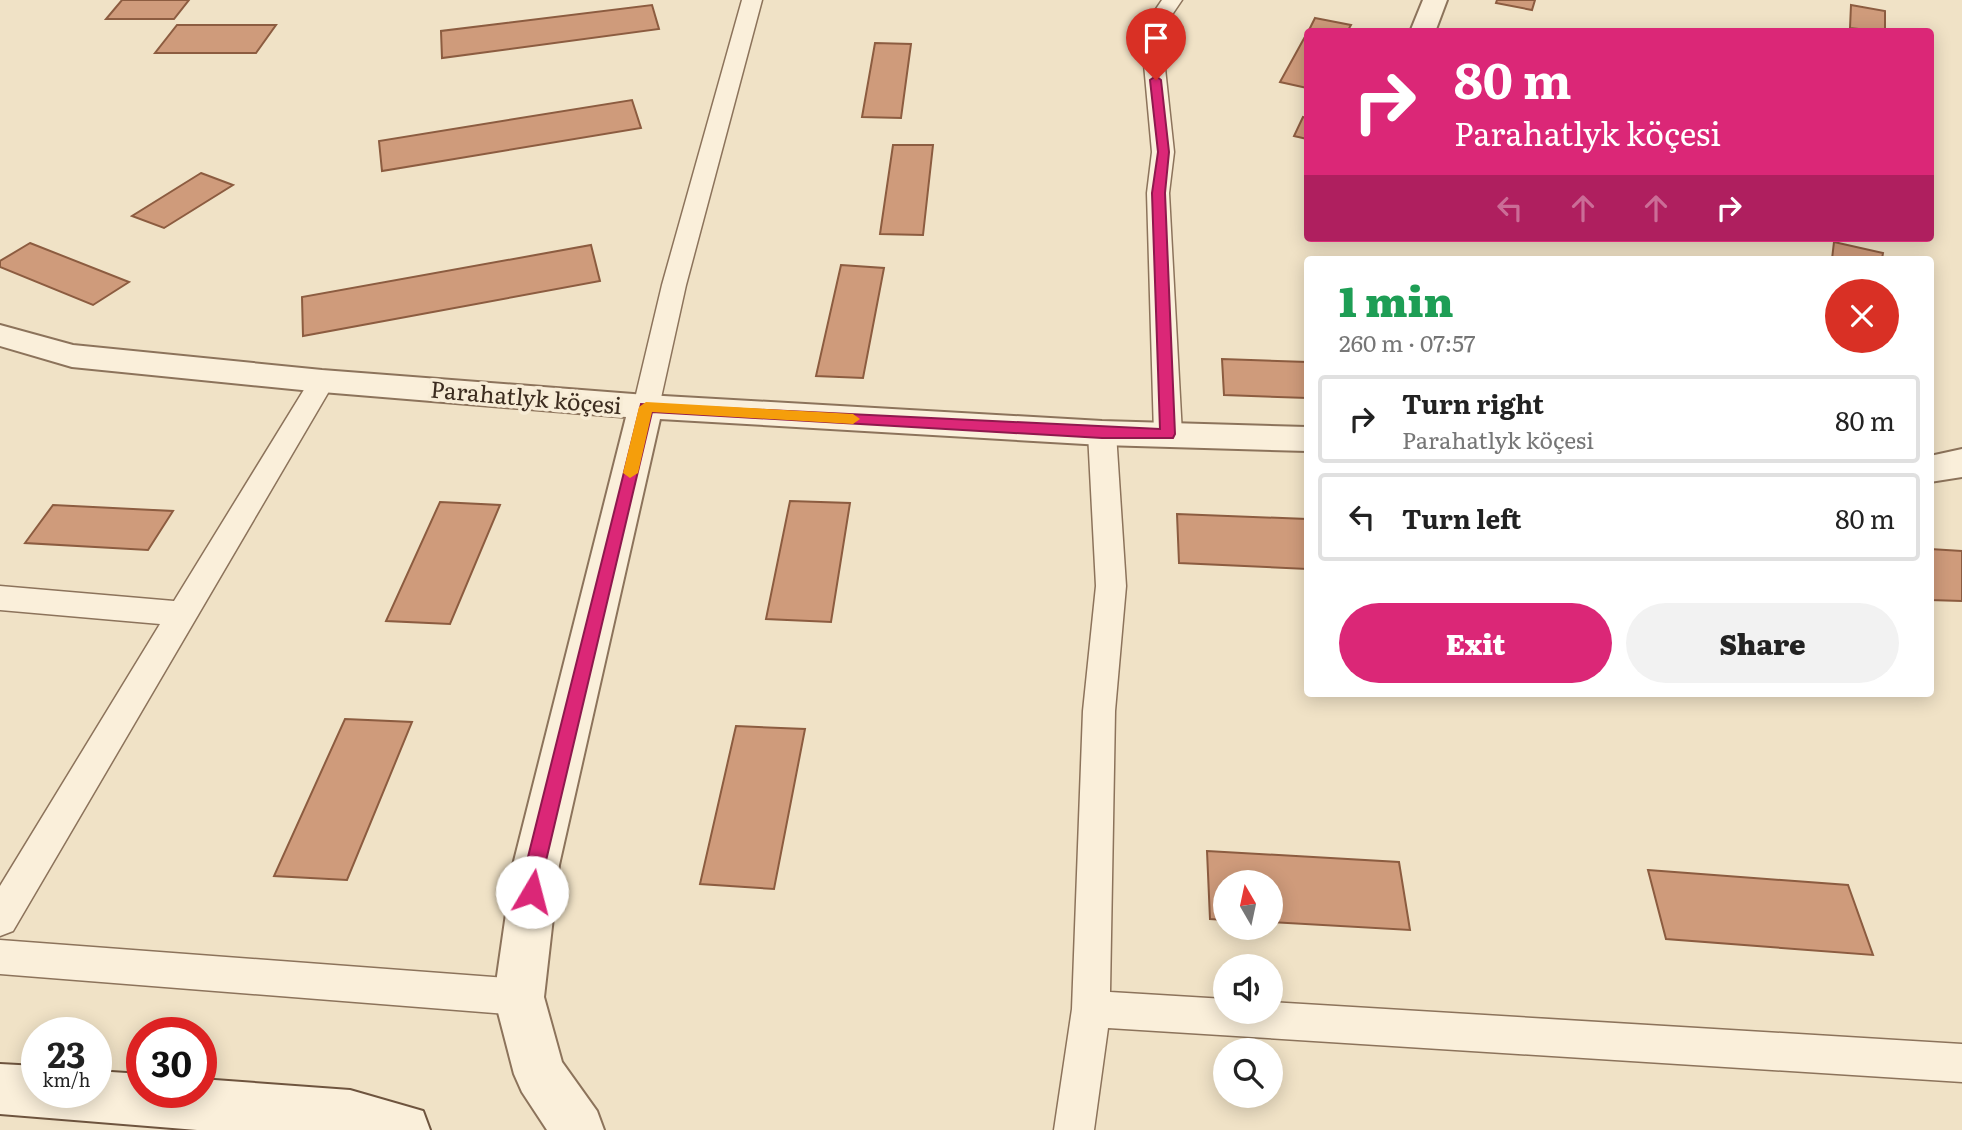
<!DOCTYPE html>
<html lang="en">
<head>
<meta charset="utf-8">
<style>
  body { margin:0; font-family:Literata,serif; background:#f2f2f2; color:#222; height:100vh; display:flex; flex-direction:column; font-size:26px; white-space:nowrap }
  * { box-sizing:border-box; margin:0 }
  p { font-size:23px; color:#767676 }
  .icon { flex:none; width:38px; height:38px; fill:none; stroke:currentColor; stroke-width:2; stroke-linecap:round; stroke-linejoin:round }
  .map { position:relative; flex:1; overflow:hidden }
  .details { position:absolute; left:1304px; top:256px; width:630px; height:441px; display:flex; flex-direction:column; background:#fff; border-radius:7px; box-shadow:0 4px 18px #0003 }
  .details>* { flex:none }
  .hud { position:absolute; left:1304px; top:28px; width:630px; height:214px; border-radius:7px; box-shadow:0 4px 18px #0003; background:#db2777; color:#fff; overflow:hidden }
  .needle { width:46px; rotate:351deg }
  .controls { position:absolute; left:1213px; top:870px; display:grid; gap:14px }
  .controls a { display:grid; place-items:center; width:70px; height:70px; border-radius:50%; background:#fff; box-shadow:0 4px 18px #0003; font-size:35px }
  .speed { position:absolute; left:21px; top:1017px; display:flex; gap:14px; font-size:35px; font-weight:700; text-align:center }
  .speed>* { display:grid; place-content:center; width:91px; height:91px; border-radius:50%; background:#fff; box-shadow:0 4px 18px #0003; line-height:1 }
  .speed small { font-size:18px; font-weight:400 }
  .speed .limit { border:10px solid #d22; background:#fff; color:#111 }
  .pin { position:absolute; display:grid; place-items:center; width:60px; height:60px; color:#fff; margin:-72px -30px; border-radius:50% 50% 50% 0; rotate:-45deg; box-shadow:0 0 7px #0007 }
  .pin .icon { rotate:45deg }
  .me { position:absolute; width:77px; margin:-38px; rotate:8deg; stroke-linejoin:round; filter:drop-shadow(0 0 5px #0008) }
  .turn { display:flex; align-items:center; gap:24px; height:147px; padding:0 35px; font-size:32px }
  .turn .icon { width:91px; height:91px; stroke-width:2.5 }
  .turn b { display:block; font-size:49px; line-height:60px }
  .lanes { display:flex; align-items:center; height:66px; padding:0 35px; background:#0003; justify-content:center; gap:35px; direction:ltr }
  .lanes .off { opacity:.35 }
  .round { display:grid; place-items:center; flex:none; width:74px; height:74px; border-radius:37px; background:#f2f2f2 }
  .headline { display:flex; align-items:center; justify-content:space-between; height:119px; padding:0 35px }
  h1 { font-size:42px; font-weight:800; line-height:52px; color:#1e9e55 }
  .button { display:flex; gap:14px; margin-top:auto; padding:14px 35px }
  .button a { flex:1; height:80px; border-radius:42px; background:#db2777; color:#fff; font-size:28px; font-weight:800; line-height:80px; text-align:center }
  .button a+a { background:#f2f2f2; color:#222 }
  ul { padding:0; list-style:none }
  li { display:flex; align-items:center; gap:21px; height:88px; margin:0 14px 10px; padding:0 21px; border:4px solid #e0e0e0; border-radius:7px }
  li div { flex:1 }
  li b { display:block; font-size:26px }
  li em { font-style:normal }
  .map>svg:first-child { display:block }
  .building { fill:#cf9b7b; stroke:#8c5c40; stroke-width:2 }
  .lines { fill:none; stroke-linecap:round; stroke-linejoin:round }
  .lane-casing { stroke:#8c735b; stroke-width:3 }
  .street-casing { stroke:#8c735b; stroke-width:4 }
  .secondary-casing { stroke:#6e543e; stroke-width:4 }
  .lane { fill:#faefda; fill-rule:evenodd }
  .street { fill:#faefda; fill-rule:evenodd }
  .secondary { fill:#faefda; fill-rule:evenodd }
  .route { fill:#db2777; stroke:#8e194d; stroke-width:2 }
  .slow { fill:#f59e0b }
  .labels { text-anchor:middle; stroke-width:7; stroke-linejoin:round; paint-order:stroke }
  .street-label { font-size:23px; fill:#3c2c1f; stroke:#f7ecd6 }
</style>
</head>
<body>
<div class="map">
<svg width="1962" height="1130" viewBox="0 0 1962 1130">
  <rect width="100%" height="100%" fill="#f0e2c6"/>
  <path class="building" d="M 122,0 L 189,0 L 174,19 L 106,19 Z
    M 1497,0 L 1535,0 L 1532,10 L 1496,3 Z
    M 652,5 L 659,29 L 442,58 L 441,31 Z
    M 1851,5 L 1885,11 L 1885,32 L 1850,28 Z
    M 1315,18 L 1351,25 L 1347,32 L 1308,32 Z
    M 177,25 L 276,25 L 256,53 L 155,53 Z
    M 1307,33 L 1307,88 L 1280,82 Z
    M 875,43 L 911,44 L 901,118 L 862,117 Z
    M 632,100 L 641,128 L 382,171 L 379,141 Z
    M 1303,117 L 1307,118 L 1307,139 L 1294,136 Z
    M 893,145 L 933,145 L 923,235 L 880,234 Z
    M 201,173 L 233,185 L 164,228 L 132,216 Z
    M 1834,242 L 1883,253 L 1882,259 L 1832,259 Z
    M 30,243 L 129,282 L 93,305 L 0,267 L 0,261 Z
    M 591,245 L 600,281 L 303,336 L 302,297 Z
    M 841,265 L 884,268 L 863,378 L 816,376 Z
    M 1222,359 L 1307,362 L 1307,398 L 1224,395 Z
    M 790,501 L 850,503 L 831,622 L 766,619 Z
    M 440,502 L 500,505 L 450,624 L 386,621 Z
    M 53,505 L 173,511 L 148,550 L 25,543 Z
    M 1177,514 L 1307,519 L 1307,569 L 1179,563 Z
    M 1930,549 L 1962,551 L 1962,601 L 1930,600 Z
    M 345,719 L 412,722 L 347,880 L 274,876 Z
    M 736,726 L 805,729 L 774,889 L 700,884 Z
    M 1207,851 L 1399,862 L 1410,930 L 1270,922 L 1270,882 L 1225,882 L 1225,920 L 1210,919 Z
    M 1648,870 L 1848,885 L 1873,955 L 1666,939 Z"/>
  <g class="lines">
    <g class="lane-casing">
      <path id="lane" d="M 742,0 L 762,0 L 686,285 L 659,407 L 655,413 L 646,416 L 637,413 L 633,407 L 662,285 Z
        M 1162,0 L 1182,0 L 1161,31 L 1174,152 L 1169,193 L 1182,434 L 1178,441 L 1168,443 L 1158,441 L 1154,434 L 1147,193 L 1152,152 L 1141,31 Z
        M 322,372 L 331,375 L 335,381 L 13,931 L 0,936 L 0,886 L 160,624 L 0,610 L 0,586 L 174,601 L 313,375 Z
        M 1102,424 L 1112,426 L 1116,433 L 1126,586 L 1115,711 L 1110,992 L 1225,999 L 1225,1012 L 1270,1012 L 1270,1002 L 1962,1044 L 1962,1082 L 1108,1028 L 1094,1130 L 1054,1130 L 1072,1009 L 1083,711 L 1096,586 L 1088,433 L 1092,426 Z
        M 0,940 L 519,979 L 532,984 L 538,997 L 532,1010 L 519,1015 L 0,974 Z"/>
    </g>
    <g class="street-casing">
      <path id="street" d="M 1423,0 L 1447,0 L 1435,32 L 1410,32 Z
        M 0,325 L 73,345 L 322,370 L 646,395 L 1102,421 L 1307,427 L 1307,451 L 1102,445 L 660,419 L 559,865 L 544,997 L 562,1062 L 597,1111 L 604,1130 L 547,1130 L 522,1092 L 514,1074 L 494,997 L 513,865 L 626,417 L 322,392 L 72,367 L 0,346 Z
        M 1962,449 L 1962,477 L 1930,482 L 1930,456 Z"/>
    </g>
    <g class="secondary-casing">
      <path id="secondary" d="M 0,1064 L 37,1066 L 37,1092 L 96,1092 L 96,1071 L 142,1074 L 142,1092 L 201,1092 L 201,1079 L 350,1090 L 423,1111 L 430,1130 L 197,1130 L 0,1114 Z"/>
    </g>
    <use href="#lane" class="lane"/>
    <use href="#street" class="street"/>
    <use href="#secondary" class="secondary"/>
  </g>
  <path class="route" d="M 1156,76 L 1161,80 L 1169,152 L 1165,193 L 1175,434 L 1173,438 L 1102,438 L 652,412 L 545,865 L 539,898 L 532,900 L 526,898 L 523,892 L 526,865 L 641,404 L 1160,429 L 1152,193 L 1158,152 L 1150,80 Z"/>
  <path class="slow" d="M 646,402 L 853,414 L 860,419 L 853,424 L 652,412 L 638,473 L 630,478 L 623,473 L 639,407 Z"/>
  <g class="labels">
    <g class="street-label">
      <text transform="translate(526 398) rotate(5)" y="8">Parahatlyk köçesi</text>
    </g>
  </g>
</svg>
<div class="controls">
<a><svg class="needle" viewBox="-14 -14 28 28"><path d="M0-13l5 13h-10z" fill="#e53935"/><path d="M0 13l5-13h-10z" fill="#767676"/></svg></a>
<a><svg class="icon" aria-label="sound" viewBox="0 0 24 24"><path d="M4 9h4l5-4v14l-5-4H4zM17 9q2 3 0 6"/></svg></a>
<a><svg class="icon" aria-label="search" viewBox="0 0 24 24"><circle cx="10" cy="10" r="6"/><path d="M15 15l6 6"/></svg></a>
</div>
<div class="speed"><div>23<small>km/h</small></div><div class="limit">30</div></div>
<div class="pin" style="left:1156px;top:80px;background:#d93025"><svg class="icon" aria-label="arrive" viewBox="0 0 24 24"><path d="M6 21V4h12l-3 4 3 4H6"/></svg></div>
<svg class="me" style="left:532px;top:892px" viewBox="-20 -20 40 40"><circle r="19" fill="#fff"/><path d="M0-13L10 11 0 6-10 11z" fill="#db2777"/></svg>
<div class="hud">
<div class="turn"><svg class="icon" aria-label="right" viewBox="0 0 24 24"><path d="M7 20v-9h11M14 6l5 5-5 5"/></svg><div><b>80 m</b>Parahatlyk köçesi</div></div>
<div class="lanes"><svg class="icon off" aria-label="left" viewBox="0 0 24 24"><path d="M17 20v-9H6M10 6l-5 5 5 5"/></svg><svg class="icon off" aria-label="ahead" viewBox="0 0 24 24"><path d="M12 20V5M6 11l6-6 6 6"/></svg><svg class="icon off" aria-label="ahead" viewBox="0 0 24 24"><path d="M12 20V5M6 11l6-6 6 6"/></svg><svg class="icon" aria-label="right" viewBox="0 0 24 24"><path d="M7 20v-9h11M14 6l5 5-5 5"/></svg></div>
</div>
<section class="details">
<div class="headline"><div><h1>1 min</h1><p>260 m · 07:57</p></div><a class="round" style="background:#d93025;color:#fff"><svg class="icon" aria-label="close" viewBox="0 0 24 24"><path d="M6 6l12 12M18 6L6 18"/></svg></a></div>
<ul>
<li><svg class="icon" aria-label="right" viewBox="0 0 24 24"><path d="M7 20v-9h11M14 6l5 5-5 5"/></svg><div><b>Turn right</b><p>Parahatlyk köçesi</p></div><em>80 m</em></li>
<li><svg class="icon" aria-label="left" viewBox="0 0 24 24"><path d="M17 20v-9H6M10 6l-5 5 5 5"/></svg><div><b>Turn left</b></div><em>80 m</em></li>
</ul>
<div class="button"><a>Exit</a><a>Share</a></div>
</section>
</div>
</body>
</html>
